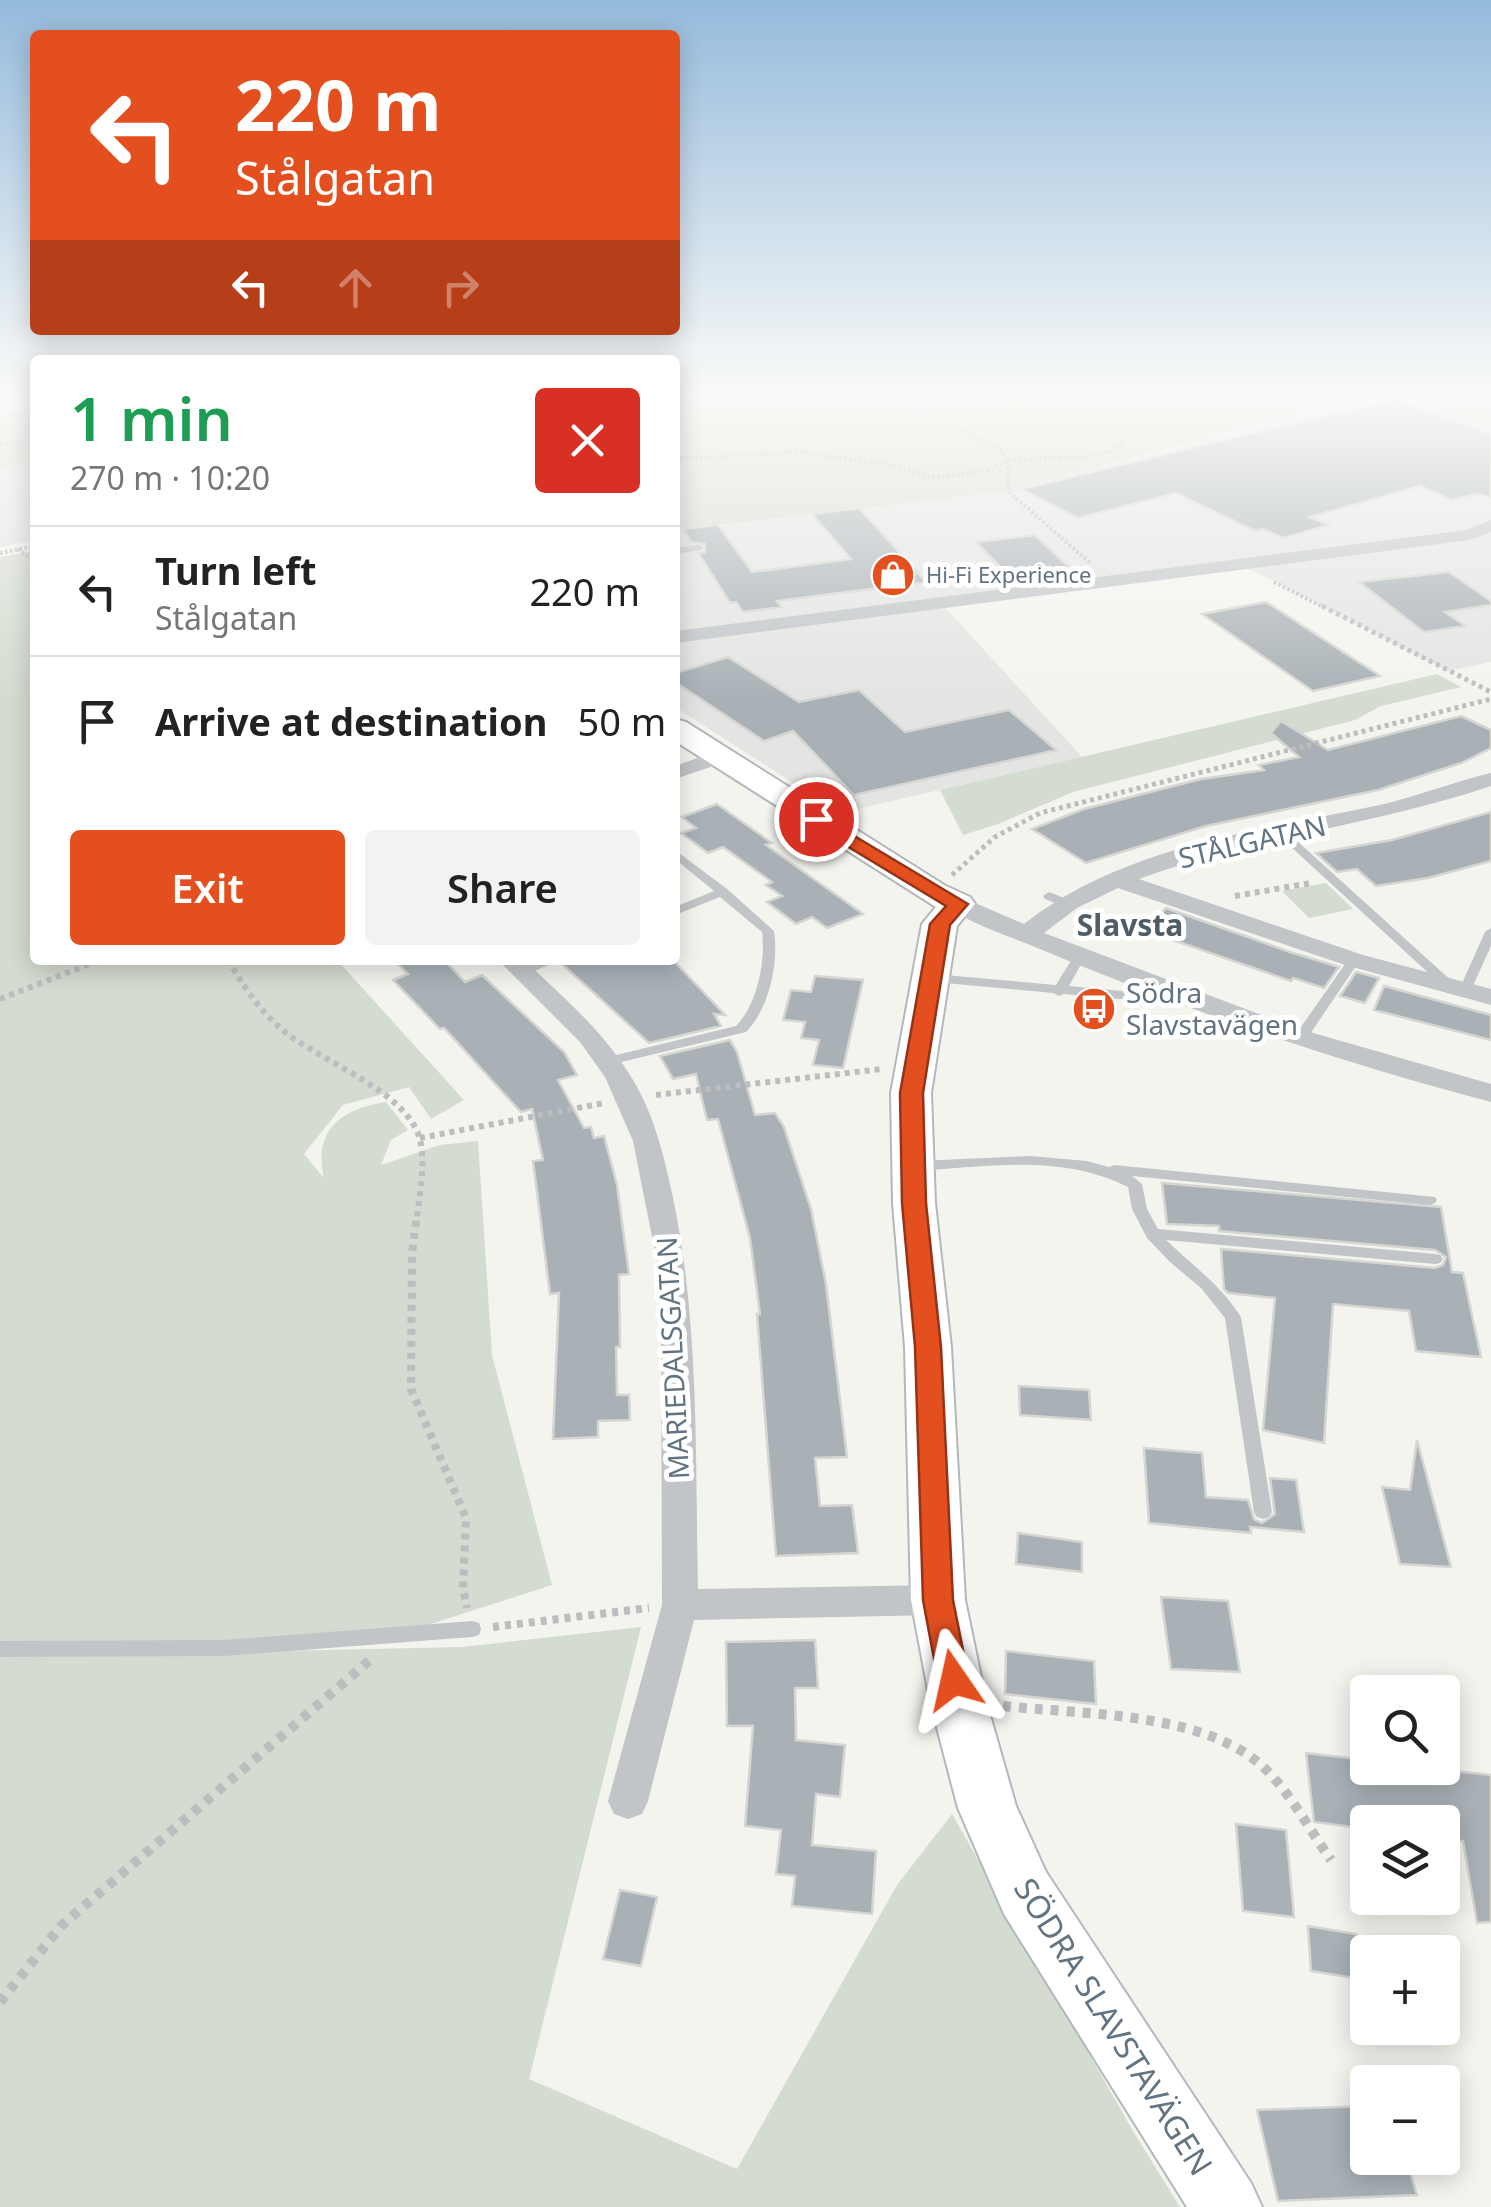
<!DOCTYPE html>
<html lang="en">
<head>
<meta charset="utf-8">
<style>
  body { margin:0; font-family:"Noto Sans",sans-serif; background:#f2f2f2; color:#222; height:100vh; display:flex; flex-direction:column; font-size:38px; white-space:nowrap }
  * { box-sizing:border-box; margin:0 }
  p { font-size:32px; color:#767676 }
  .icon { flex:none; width:55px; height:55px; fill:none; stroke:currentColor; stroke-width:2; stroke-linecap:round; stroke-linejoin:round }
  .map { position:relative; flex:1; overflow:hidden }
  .side { position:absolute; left:30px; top:355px; width:650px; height:610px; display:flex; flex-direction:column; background:#fff; border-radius:10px; box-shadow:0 5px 25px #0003 }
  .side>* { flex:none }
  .hud { position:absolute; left:30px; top:30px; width:650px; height:305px; border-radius:10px; box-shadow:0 5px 25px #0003; background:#e44f20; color:#fff; overflow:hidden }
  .fabs { position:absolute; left:1350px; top:1675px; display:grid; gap:20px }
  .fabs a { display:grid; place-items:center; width:110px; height:110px; border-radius:10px; background:#fff; box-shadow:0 5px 25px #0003; font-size:50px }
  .pin { position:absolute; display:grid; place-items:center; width:85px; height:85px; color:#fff; margin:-42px; border:5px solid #fff; border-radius:50%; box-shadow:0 2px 10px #0007 }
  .me { position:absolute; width:110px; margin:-55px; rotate:349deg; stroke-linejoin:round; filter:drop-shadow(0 0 8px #0008) }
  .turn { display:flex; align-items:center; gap:35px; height:210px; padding:0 40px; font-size:45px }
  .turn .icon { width:130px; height:130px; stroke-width:2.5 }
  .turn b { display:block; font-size:70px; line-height:85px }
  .lanes { display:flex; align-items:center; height:95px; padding:0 40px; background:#0003; justify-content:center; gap:50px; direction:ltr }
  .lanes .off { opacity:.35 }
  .round { display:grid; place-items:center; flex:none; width:105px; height:105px; border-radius:10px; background:#f2f2f2 }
  .headline { display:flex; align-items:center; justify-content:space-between; height:170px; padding:0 40px }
  h1 { font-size:60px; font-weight:600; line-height:75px; color:#1e9e55 }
  .primary-button { display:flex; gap:20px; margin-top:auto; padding:20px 40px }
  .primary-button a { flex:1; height:115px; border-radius:10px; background:#e44f20; color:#fff; font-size:40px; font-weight:600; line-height:115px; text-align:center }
  .primary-button a+a { background:#f2f2f2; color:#222 }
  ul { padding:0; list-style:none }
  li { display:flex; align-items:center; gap:30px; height:130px; padding:0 40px; border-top:2px solid #e0e0e0 }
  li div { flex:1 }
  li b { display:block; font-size:38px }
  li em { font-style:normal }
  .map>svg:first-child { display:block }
  .built { fill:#e4e5e3 }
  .green { fill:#d4dbd0 }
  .building { fill:#a9b1b6; stroke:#d5d5d2; stroke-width:2.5 }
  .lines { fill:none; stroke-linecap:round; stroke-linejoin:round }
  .secondary-casing { stroke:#b3b8bc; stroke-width:4 }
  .path-far4 { stroke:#bbbdbf; stroke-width:4; stroke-dasharray:2.5 2.5; stroke-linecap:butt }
  .path-far3 { stroke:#bbbdbf; stroke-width:5; stroke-dasharray:4 4; stroke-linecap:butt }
  .path-far2 { stroke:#bbbdbf; stroke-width:6; stroke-dasharray:5 5; stroke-linecap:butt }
  .path-far1 { stroke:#bbbdbf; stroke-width:8; stroke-dasharray:6 6; stroke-linecap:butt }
  .path { stroke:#bbbdbf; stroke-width:10; stroke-dasharray:8 8; stroke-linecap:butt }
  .lane { fill:#c1c5c8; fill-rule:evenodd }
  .street { fill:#c1c5c8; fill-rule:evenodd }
  .secondary { fill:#fff; fill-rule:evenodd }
  .route { fill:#e44f20; stroke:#943315; stroke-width:2.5 }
  .labels { text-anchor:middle; stroke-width:10; stroke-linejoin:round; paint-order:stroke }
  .far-poi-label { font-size:22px; fill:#627381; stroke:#fff; text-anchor:start }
  .street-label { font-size:28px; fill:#627381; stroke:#fff }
  .poi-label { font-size:28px; fill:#627381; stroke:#fff; text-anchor:start }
  .neighbourhood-label { font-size:30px; font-weight:bold; fill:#505c66; stroke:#fff }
  .near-street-label { font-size:32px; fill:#627381; stroke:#fff }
</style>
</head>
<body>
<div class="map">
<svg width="1491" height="2207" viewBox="0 0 1491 2207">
  <rect width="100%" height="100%" fill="#f4f4ef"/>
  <path class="built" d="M 1373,393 L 1392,393 L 1491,430 L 1491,662 L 1448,671 L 1240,564 L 942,604 L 1082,757 L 840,813 L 675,707 L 675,530 L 1008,491 Z
    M 35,461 L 35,540 L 0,547 L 0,467 Z"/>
  <path class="green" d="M 675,393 L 1373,393 L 1008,491 L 675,530 Z
    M 1392,393 L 1491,393 L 1491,430 Z
    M 35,409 L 35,461 L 0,467 L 0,415 Z
    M 35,551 L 35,960 L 337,960 L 464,1100 L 431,1119 L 409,1087 L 343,1105 L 304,1154 L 324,1178 C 313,1131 340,1109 386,1102 L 408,1130 L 391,1140 L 381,1165 L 440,1145 L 478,1141 L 492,1355 L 552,1585 L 400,1634 L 0,1649 L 0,557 Z
    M 1437,674 L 1461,687 L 1381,706 L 1355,720 L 1073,792 L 998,824 L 963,835 L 940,790 Z
    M 1326,883 L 1353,909 L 1309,918 L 1282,891 Z
    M 641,1627 L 529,2079 L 737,2169 L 897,1885 L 952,1814 L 1133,2131 L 1180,2207 L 0,2207 L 0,1657 L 462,1647 Z"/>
  <path class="building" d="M 1396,398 L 1491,434 L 1491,497 L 1476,494 L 1452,500 L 1420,486 L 1310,517 L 1329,525 L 1283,538 L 1263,529 L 1255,531 L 1176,493 L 1078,518 L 1022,489 Z
    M 859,508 L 926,582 L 777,601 L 781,607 L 743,612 L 736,602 L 730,603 L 699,554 L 705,552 L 705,544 L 691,542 L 683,529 L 718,525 L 752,572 L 851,559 L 812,514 Z
    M 1035,535 L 1072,570 L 1011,578 L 976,542 Z
    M 1449,572 L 1491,601 L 1491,605 L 1445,612 L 1465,626 L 1424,632 L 1359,582 Z
    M 1266,602 L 1380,676 L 1313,691 L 1202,614 Z
    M 728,657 L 799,702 L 859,690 L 905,732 L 1009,710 L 1056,750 L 854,795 L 793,731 L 764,741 L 675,682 L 675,673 Z
    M 1461,716 L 1491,730 L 1491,748 L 1461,763 L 1378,790 L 1206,826 L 1086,863 L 1032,829 L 1084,809 L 1201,779 L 1264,770 L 1259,765 L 1299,757 L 1271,733 L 1281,721 L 1328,750 Z
    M 717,804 L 772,843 L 766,845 L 863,914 L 827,928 L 812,917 L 796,924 L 767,902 L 782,896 L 766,885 L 772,882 L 723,847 L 708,853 L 681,833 L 696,828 L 682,817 Z
    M 1491,812 L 1491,861 L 1428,878 L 1376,886 L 1357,869 L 1337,872 L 1316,853 L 1392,840 Z
    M 1166,908 L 1290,952 L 1339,967 L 1324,988 L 1293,978 L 1291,981 L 1144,930 Z
    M 394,960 L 444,960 L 465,982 L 482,975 L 564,1052 L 577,1075 L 558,1080 L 584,1128 L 591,1127 L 594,1138 L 604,1136 L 617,1185 L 629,1274 L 619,1275 L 620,1347 L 616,1347 L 617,1395 L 629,1395 L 630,1420 L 598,1421 L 598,1437 L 553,1439 L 559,1293 L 550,1294 L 533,1161 L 543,1160 L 532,1109 L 521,1112 L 444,1028 L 440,1029 L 393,980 L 408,974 Z
    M 562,960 L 673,960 L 725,1015 L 714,1014 L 721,1026 L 649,1043 L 561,963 Z
    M 1356,972 L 1379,978 L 1365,1003 L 1340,996 Z
    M 815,976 L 863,980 L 843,1068 L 813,1065 L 819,1040 L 801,1038 L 805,1022 L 783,1020 L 791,990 L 811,992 Z
    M 1384,986 L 1491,1015 L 1491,1040 L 1374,1010 Z
    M 730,1040 L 737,1052 L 755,1115 L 775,1113 L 784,1127 L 811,1209 L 826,1284 L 847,1457 L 815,1458 L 820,1506 L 852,1505 L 858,1553 L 776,1556 L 757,1314 L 760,1314 L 750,1238 L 718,1119 L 707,1120 L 696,1074 L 673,1079 L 660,1056 Z
    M 1162,1183 L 1441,1207 L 1452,1272 L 1463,1273 L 1481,1357 L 1416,1351 L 1409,1311 L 1333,1304 L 1324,1443 L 1263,1430 L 1275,1298 L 1228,1293 L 1224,1289 L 1221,1249 L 1435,1268 L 1443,1265 L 1446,1257 L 1435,1250 L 1219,1231 L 1219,1226 L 1167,1224 Z
    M 1019,1386 L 1089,1390 L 1091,1420 L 1020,1415 Z
    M 1417,1440 L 1451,1567 L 1400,1564 L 1382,1487 L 1410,1490 Z
    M 1144,1448 L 1202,1453 L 1206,1497 L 1248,1500 L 1254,1519 L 1262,1523 L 1275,1514 L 1270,1478 L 1296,1480 L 1304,1532 L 1250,1527 L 1251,1533 L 1149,1523 Z
    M 1018,1533 L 1082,1542 L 1082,1572 L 1016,1564 Z
    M 1161,1597 L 1228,1601 L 1240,1672 L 1171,1669 Z
    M 815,1640 L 818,1688 L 795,1688 L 796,1740 L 845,1745 L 840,1797 L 816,1794 L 812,1845 L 876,1851 L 872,1914 L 792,1906 L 795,1876 L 776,1874 L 781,1830 L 745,1826 L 753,1726 L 727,1726 L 726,1642 Z
    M 1006,1651 L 1094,1661 L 1096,1704 L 1005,1694 Z
    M 1306,1753 L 1368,1760 L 1368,1768 L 1428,1768 L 1491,1775 L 1491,1922 L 1477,1923 L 1463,1841 L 1442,1838 L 1442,1822 L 1368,1822 L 1368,1829 L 1314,1822 Z
    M 1236,1824 L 1286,1830 L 1294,1917 L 1243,1911 Z
    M 620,1890 L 657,1897 L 641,1966 L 603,1959 Z
    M 1308,1926 L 1356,1934 L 1360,1979 L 1311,1971 Z
    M 1368,2106 L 1368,2158 L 1406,2158 L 1417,2195 L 1278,2201 L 1257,2110 Z"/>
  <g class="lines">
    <g class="secondary-casing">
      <path id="secondary" d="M 675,719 L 686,722 L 944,885 L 970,897 L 975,904 L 957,926 L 931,1093 L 935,1203 L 951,1347 L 965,1600 L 986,1701 L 1016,1806 L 1046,1872 L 1251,2183 L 1262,2207 L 1187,2207 L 1004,1914 L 958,1808 L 930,1701 L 911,1600 L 905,1347 L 893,1203 L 891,1093 L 922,924 L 936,907 L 675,741 Z"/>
    </g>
    <path class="path-far4" d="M 889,393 L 1000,449 L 1008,460 L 1008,491 L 1090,563
      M 1350,403 L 1388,393
      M 0,444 L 35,441
      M 675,459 L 800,452 L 884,464 L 935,478 L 990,470 L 1008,460 L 1086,457 L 1109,451 L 1122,441 L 1129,393
      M 18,549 L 35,562
      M 0,553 L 35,546
      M 1274,582 L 1327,609"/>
    <path class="path-far3" d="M 1322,606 L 1491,692
      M 952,875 L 995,837 L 1040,813 L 1491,699"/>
    <path class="path-far2" d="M 1235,896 L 1311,883
      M 228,960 C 242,984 258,1008 279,1027 C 315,1060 408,1090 420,1140 C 426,1166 419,1198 416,1224
      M 0,999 L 100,960
      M 656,1095 L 882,1069
      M 420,1138 L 604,1103"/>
    <path class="path-far1" d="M 416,1221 L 412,1253 L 411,1389 L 466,1518 L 463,1588 L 467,1608
      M 493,1627 L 649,1608"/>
    <path class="path" d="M 1003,1706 C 1085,1715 1217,1711 1273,1777 C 1295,1802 1312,1833 1331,1860
      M 0,2002 L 61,1926 L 369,1661"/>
    <path class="lane" d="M 699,545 L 702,546 L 702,550 L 675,554 L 675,548 Z
      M 1282,830 L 1286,831 L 1455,984 L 1457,987 L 1455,990 L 1447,990 L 1278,835 L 1276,833 Z
      M 675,850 L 727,889 L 774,931 C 779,963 769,1009 746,1032 L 609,1065 L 604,1064 L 602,1061 L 604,1058 L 736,1026 C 757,1005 766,961 762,932 L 720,897 L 675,915 L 675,907 L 714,891 L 675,859 Z
      M 1049,892 L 1072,901 L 1074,904 L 1068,908 L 1045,899 L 1043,896 Z
      M 1491,928 L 1491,946 L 1471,990 L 1469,993 L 1461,993 L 1459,990 L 1485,932 Z
      M 1079,953 L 1085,957 L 1069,986 L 1186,997 L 1192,1001 L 1186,1005 L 1064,994 L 1059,996 L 1053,993 L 934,982 L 928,978 L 934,974 L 1056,985 L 1075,954 Z
      M 1354,956 L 1360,960 L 1304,1043 L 1294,1043 L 1292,1040 L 1294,1037 L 1350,957 Z
      M 542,960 L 559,960 L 526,975 L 518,975 L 516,972 Z
      M 1030,1156 L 1087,1161 L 1109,1167 L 1114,1165 L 1435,1197 L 1437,1200 L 1435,1203 L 1430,1205 L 1132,1176 L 1142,1184 L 1147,1209 L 1158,1229 L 1435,1254 L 1440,1255 L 1443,1259 L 1440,1263 L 1435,1264 L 1166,1240 C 1193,1266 1221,1285 1241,1317 L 1272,1512 L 1269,1517 L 1263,1519 L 1257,1517 L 1254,1512 L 1225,1318 L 1201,1288 L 1170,1262 L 1147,1238 L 1132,1209 L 1128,1187 C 1063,1154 989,1166 919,1171 L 912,1166 L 919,1161 Z
      M 472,1621 L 479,1623 L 481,1629 L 479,1635 L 472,1637 L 224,1656 L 0,1657 L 0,1641 L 224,1640 Z"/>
    <path class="street" d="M 1491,520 L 1491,532 L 1470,540 L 675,643 L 675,631 L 1466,530 Z
      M 717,751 L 725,752 L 728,757 L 725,762 L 675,779 L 675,766 Z
      M 1491,773 L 1491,786 C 1375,825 1253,837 1139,879 L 1363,955 L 1491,989 L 1491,1005 L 1345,965 L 1118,888 L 1077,908 L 1044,933 L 1296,1028 L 1491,1084 L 1491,1102 C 1335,1061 1183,1009 1035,947 C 1012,937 961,921 946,904 L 958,897 L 966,899 L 1024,924 C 1125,845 1259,831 1380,805 C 1418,796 1453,782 1491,773 Z
      M 498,960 L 524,960 C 561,995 600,1028 628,1072 C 652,1108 663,1151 672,1193 C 700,1323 695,1457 698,1589 L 938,1585 L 951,1589 L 956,1600 L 951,1611 L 938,1615 L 694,1620 L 648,1801 L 642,1814 L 628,1819 L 614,1814 L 608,1801 L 662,1605 L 661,1336 L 656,1257 L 633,1141 L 605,1077 L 580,1042 Z"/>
    <use href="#secondary" class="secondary"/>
  </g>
  <linearGradient id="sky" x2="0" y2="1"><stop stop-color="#95bbdc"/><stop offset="0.56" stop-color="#fafaf8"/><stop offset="1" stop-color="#fafaf8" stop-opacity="0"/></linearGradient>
  <rect width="1491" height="702" fill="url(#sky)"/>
  <path class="route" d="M 816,813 L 968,904 L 950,925 L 923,1093 L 926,1203 L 941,1347 L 953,1600 L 969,1680 L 965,1690 L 954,1694 L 943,1690 L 938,1680 L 923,1600 L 915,1347 L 902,1203 L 900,1093 L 930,924 L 946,906 L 809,823 L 807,819 Z"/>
  <defs>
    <g id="shop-disc" transform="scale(2.25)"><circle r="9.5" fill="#e44f20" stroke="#fff"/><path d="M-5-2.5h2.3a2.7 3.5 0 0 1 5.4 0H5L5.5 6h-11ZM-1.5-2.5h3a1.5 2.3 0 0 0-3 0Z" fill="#fff"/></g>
    <g id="bus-disc" transform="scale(2.25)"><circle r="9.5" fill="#e44f20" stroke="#fff"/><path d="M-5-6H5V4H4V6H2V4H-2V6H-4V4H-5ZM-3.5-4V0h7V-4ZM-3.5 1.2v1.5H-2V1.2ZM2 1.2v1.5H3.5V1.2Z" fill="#fff"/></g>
  </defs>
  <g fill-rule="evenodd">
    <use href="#shop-disc" x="893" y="575"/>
    <use href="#bus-disc" x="1094" y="1009"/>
  </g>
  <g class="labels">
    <g class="far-poi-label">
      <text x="926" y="583">Hi-Fi Experience</text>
    </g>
    <g class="street-label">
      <text transform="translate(1252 842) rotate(-13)" y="10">STÅLGATAN</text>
      <text transform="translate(673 1358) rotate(-93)" y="10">MARIEDALSGATAN</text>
    </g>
    <g class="poi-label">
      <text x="1126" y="1003">Södra<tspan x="1126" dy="32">Slavstavägen</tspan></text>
    </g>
    <g class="neighbourhood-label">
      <text x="1130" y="936">Slavsta</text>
    </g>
    <g class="near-street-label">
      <text transform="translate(1113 2027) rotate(58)" y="11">SÖDRA SLAVSTAVÄGEN</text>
    </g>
  </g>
</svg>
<div class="fabs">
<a><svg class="icon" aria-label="search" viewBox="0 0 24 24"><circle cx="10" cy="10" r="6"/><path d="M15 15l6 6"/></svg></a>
<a><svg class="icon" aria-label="layers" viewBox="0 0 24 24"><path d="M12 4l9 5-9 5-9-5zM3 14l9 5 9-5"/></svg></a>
<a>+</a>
<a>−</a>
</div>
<div class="pin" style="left:816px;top:819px;background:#d93025"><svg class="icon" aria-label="arrive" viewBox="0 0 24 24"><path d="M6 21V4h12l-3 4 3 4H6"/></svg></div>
<svg class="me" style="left:954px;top:1680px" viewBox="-20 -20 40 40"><path d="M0-17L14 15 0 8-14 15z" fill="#e44f20" stroke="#fff" stroke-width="4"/></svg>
<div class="hud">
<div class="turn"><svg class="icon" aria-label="left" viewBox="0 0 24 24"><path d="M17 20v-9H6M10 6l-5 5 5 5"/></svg><div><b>220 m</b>Stålgatan</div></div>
<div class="lanes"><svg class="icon" aria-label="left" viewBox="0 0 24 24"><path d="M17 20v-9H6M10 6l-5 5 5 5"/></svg><svg class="icon off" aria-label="ahead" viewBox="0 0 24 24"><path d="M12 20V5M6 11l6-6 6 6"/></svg><svg class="icon off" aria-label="right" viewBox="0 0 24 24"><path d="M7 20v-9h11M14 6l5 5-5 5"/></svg></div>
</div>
<section class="side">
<div class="headline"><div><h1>1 min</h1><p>270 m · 10:20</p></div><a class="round" style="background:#d93025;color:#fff"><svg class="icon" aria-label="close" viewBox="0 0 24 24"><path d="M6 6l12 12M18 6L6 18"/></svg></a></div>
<ul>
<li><svg class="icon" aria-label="left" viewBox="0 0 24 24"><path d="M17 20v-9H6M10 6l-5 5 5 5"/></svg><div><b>Turn left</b><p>Stålgatan</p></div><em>220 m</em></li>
<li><svg class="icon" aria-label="arrive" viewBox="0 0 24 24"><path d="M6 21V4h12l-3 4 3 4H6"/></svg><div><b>Arrive at destination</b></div><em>50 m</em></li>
</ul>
<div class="primary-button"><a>Exit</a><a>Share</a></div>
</section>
</div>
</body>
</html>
